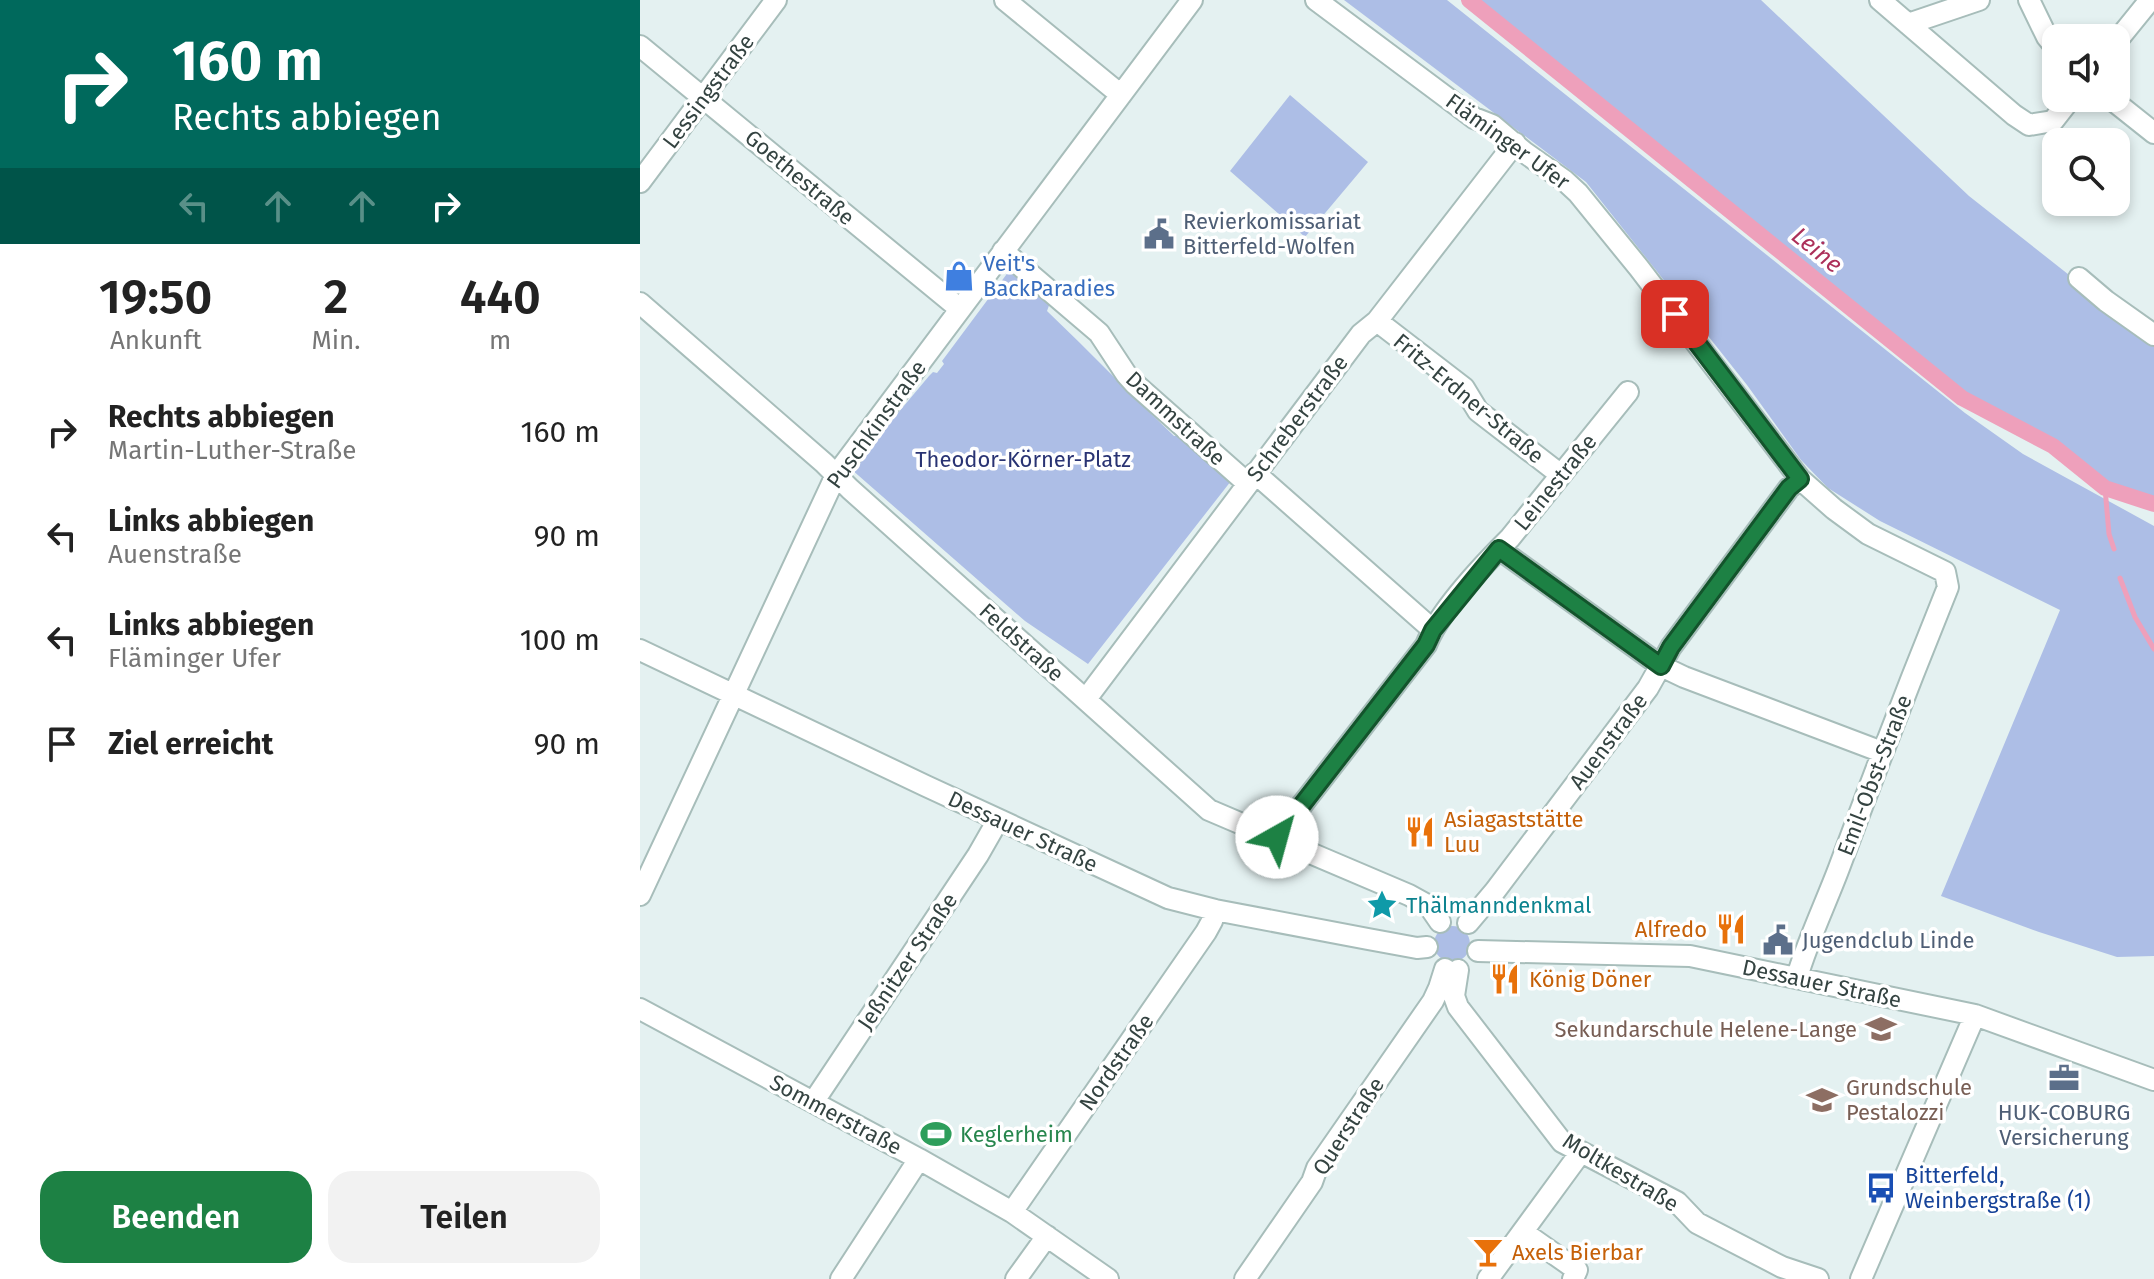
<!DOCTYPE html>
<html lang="de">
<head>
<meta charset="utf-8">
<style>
  body { margin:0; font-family:"Fira Sans",sans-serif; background:#f2f2f2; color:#222; height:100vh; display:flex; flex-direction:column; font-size:30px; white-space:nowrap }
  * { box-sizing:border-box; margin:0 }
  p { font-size:26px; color:#767676 }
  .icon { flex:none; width:44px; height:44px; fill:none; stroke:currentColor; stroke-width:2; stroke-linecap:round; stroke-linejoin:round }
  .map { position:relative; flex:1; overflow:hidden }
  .drawer { display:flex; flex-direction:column; background:#fff; width:640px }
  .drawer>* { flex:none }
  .hud { background:#00695c; color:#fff; overflow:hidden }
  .tools { position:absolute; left:1402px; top:24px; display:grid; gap:16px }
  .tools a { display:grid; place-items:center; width:88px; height:88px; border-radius:16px; background:#fff; box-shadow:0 4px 12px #0003; font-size:40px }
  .pin { position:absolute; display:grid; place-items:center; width:68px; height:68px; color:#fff; margin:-34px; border-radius:16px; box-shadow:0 4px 12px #0006 }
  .me { position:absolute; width:88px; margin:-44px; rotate:38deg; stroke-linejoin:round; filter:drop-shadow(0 0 6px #0008) }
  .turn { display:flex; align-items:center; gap:28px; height:168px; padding:0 40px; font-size:36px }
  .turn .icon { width:104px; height:104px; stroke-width:2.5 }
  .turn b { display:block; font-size:56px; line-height:68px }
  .lanes { display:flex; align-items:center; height:76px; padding:0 40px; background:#0003; justify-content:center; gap:40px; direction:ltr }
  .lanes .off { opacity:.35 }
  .eta { display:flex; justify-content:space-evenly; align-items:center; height:136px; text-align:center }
  .eta b { font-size:48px; font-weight:600; line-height:56px }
  .button { display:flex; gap:16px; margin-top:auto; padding:16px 40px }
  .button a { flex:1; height:92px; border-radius:24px; background:#1d8144; color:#fff; font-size:32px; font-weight:600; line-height:92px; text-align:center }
  .button a+a { background:#f2f2f2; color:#222 }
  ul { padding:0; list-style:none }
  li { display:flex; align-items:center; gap:24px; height:104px; padding:0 40px }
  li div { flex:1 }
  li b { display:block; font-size:30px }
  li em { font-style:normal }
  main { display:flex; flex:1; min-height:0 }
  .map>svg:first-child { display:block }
  .green { fill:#adbee6 }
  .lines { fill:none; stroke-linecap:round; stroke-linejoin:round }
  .stream { stroke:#eea0bb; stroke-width:5 }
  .canal { stroke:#eea0bb; stroke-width:16 }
  .minor-casing { stroke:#a7bdba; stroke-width:24 }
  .minor { stroke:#fff; stroke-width:20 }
  .route-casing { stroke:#13542c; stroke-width:20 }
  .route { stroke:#1d8144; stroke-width:14 }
  .labels { text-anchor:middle; stroke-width:7; stroke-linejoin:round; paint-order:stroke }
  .street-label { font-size:22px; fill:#344341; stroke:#fff }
  .service-label { font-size:22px; fill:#4e5e75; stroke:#fff; text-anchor:start }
  .shop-label { font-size:22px; fill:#366cbe; stroke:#fff; text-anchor:start }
  .park-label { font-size:22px; fill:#293373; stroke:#fff }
  .food-label { font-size:22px; fill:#c56008; stroke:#fff; text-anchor:start }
  .culture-label { font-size:22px; fill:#0d838f; stroke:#fff; text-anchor:start }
  .education-label { font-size:22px; fill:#785e54; stroke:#fff; text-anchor:end }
  .leisure-label { font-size:22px; fill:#27864d; stroke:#fff; text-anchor:start }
  .transit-label { font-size:22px; fill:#164399; stroke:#fff; text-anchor:start }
  .water-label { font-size:24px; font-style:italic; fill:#ac305a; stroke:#fff }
</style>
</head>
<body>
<main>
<section class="drawer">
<div class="hud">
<div class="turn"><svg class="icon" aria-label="right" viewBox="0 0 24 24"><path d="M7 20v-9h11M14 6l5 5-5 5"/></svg><div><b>160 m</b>Rechts abbiegen</div></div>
<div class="lanes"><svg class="icon off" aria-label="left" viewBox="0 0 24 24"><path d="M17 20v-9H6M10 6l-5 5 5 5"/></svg><svg class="icon off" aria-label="ahead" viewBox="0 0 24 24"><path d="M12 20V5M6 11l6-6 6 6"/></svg><svg class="icon off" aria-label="ahead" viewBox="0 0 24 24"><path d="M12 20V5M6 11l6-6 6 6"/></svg><svg class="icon" aria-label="right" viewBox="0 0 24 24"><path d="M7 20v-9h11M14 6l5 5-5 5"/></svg></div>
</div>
<div class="eta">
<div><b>19:50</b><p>Ankunft</p></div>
<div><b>2</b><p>Min.</p></div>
<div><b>440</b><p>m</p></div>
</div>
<ul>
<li><svg class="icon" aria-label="right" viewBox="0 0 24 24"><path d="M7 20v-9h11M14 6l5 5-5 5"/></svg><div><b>Rechts abbiegen</b><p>Martin-Luther-Straße</p></div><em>160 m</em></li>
<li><svg class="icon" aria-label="left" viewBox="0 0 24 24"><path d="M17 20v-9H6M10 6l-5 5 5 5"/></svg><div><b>Links abbiegen</b><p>Auenstraße</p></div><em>90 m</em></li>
<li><svg class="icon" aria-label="left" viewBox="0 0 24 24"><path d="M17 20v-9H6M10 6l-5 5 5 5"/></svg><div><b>Links abbiegen</b><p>Fläminger Ufer</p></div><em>100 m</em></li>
<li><svg class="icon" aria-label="arrive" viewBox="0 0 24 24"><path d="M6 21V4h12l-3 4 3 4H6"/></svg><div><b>Ziel erreicht</b></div><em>90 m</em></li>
</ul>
<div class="button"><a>Beenden</a><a>Teilen</a></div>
</section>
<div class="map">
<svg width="1514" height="1279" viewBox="0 0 1514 1279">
  <rect width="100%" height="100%" fill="#e4f1f1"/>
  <path class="green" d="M 704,0 L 807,0 L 1325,413 L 1383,454 L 1514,526 L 1514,956 L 1477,957 L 1399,932 L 1301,896 L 1420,610 L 1240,521 L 1188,488 L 1161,460 L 1107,385 L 946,182 Z
    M 827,0 L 1121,0 L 1329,196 L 1514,342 L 1514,503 L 1465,488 L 1413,446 L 1322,398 Z
    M 650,95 L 728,162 L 665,237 L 590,171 Z
    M 369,271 L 381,274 L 411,300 L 407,311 C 450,352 491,395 534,436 L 543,436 L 591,481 L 448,664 L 385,621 L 211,469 L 289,376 L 293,372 L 297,373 L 304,364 L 302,361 Z
    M794 944a18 18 0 1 1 36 0a18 18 0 1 1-36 0Z"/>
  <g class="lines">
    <path class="stream" d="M 1465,488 L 1469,534 L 1474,549
      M 1480,578 L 1495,617 L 1514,649"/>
    <path class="canal" d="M 829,0 L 1322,398 L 1413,446 L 1465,488 L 1514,504"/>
    <g class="minor-casing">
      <path id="minor" d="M 365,0 L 481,95
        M 676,0 L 834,118 L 852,125 L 884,152 L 925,181 L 938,193 L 999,268 L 1160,479 L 1194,509 L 1228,534 L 1305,572 L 1308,587 C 1270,681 1234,774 1199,868 C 1185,905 1168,940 1157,977
        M 1240,0 L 1374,115 L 1389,125 L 1413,121 L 1431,98
        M 1389,0 L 1407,37 L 1416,48
        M 1268,24 L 1339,0
        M 1476,42 L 1510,0
        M 0,46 L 320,309
        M 1470,98 L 1514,133
        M 0,182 L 136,0
        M 363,251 L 459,333 L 486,374 L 495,384 L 607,483
        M 1439,278 L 1466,301 L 1514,335
        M 0,303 L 184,463 L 210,489 L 569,810 L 769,895 L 789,906 L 800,922
        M 737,321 L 824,388 L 838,411 L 921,475
        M 615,473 L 793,630
        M 859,549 L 1021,666 L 1044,677 L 1242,752
        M 0,650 L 286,786 L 528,898 L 575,910 L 728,939 L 777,948 L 787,947
        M 446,699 L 721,334 L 737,321 L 875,143
        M 637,837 L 786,645 C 799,612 844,564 870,538 L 988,392
        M 0,895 L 196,475 L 552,0
        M 828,923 L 855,891 L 1008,688 L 1031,647 L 1149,488 L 1160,479
        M 838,951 L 1050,956 L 1335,1015 L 1514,1080
        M 818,970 L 814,996 L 818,1007 L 922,1142 L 1037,1202 L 1057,1223 L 1142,1267 L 1178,1279
        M 0,1009 L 279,1159 L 372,1212 L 468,1279
        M 174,1101 L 338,855 L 358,820
        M 372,1212 L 566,932 L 572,921 L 575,910
        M 883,1232 L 937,1270 L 933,1279
        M 201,1279 L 279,1159
        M 376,1279 L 407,1236
        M 605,1279 L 672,1182 L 677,1168 L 793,1001 L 799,988 L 805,969
        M 848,1279 L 941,1152
        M 1221,1279 L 1335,1015"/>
    </g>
    <use href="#minor" class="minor"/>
  </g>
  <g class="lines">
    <g class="route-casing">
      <path id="route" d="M 637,837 L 786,645 L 793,630 L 859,549 L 1021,666 L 1031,647 L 1149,488 L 1160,479 L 1035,314"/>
    </g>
    <use href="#route" class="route"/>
  </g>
  <defs>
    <g id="civic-bare" transform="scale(2.4)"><path d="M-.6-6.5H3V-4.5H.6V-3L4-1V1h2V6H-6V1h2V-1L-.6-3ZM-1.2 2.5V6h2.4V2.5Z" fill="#5c6f8a" stroke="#fff" stroke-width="2.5" paint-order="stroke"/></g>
    <g id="shop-bare" transform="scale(2.4)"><path d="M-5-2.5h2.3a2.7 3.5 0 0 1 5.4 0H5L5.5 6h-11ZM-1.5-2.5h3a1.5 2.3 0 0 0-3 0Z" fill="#3f7fe0" stroke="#fff" stroke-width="2.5" paint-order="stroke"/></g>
    <g id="restaurant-bare" transform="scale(2.4)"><path d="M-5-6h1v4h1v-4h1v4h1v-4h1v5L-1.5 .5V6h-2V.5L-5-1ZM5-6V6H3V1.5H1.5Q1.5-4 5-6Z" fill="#e8710a" stroke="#fff" stroke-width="2.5" paint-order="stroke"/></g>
    <g id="sight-bare" transform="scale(2.4)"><path d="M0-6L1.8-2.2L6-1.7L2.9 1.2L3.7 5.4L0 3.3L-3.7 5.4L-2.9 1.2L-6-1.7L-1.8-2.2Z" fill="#0f9aa8" stroke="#fff" stroke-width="2.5" paint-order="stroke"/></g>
    <g id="school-bare" transform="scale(2.4)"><path d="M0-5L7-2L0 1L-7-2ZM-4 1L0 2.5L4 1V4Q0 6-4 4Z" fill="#8d6e63" stroke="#fff" stroke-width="2.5" paint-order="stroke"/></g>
    <g id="office-bare" transform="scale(2.4)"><path d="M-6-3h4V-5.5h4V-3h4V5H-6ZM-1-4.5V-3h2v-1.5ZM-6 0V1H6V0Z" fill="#5c6f8a" stroke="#fff" stroke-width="2.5" paint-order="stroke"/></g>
    <g id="stadium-bare" transform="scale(2.4)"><path d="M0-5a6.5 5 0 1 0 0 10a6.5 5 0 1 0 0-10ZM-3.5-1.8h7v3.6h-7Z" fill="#2e9e5b" stroke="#fff" stroke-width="2.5" paint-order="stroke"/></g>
    <g id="bus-bare" transform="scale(2.4)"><path d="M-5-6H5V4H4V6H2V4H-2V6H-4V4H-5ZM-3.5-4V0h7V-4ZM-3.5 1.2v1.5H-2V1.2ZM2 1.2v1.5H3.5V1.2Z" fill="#1a4fb4" stroke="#fff" stroke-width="2.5" paint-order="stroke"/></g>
    <g id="bar-bare" transform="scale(2.4)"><path d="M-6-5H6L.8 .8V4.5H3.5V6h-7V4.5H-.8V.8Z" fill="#e8710a" stroke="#fff" stroke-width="2.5" paint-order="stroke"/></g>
  </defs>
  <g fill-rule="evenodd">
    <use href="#civic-bare" x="519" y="234"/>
    <use href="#shop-bare" x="319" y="276"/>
    <use href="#restaurant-bare" x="780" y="832"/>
    <use href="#sight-bare" x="742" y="905"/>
    <use href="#restaurant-bare" x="1091" y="929"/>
    <use href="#civic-bare" x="1138" y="940"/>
    <use href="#restaurant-bare" x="865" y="979"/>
    <use href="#school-bare" x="1241" y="1029"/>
    <use href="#office-bare" x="1424" y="1078"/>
    <use href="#school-bare" x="1182" y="1100"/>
    <use href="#stadium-bare" x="296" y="1134"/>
    <use href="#bus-bare" x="1241" y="1188"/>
    <use href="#bar-bare" x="848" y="1252"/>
  </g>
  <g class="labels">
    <g class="street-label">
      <text transform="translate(68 91) rotate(-53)" y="8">Lessingstraße</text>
      <text transform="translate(868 141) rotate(36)" y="8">Fläminger Ufer</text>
      <text transform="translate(160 177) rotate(40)" y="8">Goethestraße</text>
      <text transform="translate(829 398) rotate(40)" y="8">Fritz-Erdner-Straße</text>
      <text transform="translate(536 418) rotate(43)" y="8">Dammstraße</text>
      <text transform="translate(657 418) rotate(-53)" y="8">Schreberstraße</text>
      <text transform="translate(236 424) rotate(-54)" y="8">Puschkinstraße</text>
      <text transform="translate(915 482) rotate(-51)" y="8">Leinestraße</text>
      <text transform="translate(382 642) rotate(42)" y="8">Feldstraße</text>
      <text transform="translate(968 741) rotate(-53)" y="8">Auenstraße</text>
      <text transform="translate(1234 775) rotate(-69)" y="8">Emil-Obst-Straße</text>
      <text transform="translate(383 831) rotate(25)" y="8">Dessauer Straße</text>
      <text transform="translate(267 961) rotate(-56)" y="8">Jeßnitzer Straße</text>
      <text transform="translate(1182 983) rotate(12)" y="8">Dessauer Straße</text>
      <text transform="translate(476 1062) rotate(-55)" y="8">Nordstraße</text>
      <text transform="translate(196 1114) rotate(28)" y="8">Sommerstraße</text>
      <text transform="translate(708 1126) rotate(-57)" y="8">Querstraße</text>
      <text transform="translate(981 1172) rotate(31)" y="8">Moltkestraße</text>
    </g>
    <g class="service-label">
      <text x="543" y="229">Revierkomissariat<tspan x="543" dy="25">Bitterfeld-Wolfen</tspan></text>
      <text x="1162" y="948">Jugendclub Linde</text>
      <text x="1424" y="1120" text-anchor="middle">HUK-COBURG<tspan x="1424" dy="25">Versicherung</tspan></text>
    </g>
    <g class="shop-label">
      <text x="343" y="271">Veit's<tspan x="343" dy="25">BackParadies</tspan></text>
    </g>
    <g class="park-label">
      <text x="383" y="467">Theodor-Körner-Platz</text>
    </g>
    <g class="food-label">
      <text x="804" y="827">Asiagaststätte<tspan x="804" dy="25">Luu</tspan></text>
      <text x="1067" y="937" text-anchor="end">Alfredo</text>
      <text x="889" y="987">König Döner</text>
      <text x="872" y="1260">Axels Bierbar</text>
    </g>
    <g class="culture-label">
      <text x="766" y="913">Thälmanndenkmal</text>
    </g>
    <g class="education-label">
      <text x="1217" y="1037">Sekundarschule Helene-Lange</text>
      <text x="1206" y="1095" text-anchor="start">Grundschule<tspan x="1206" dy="25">Pestalozzi</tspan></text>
    </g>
    <g class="leisure-label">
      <text x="320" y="1142">Keglerheim</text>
    </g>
    <g class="transit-label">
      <text x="1265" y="1183">Bitterfeld,<tspan x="1265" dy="25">Weinbergstraße (1)</tspan></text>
    </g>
    <g class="water-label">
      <text transform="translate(1177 250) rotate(39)" y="8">Leine</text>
    </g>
  </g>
</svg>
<div class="tools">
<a><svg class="icon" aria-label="sound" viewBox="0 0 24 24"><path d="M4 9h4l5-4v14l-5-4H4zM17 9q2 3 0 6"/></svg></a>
<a><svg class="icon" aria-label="search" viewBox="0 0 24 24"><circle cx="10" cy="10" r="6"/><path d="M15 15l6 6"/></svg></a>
</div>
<div class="pin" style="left:1035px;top:314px;background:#d93025"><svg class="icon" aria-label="arrive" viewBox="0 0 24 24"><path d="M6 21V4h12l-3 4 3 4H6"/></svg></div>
<svg class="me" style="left:637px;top:837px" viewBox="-20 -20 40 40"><circle r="19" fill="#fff"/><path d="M0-13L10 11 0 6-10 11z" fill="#1d8144"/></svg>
</div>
</main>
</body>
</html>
